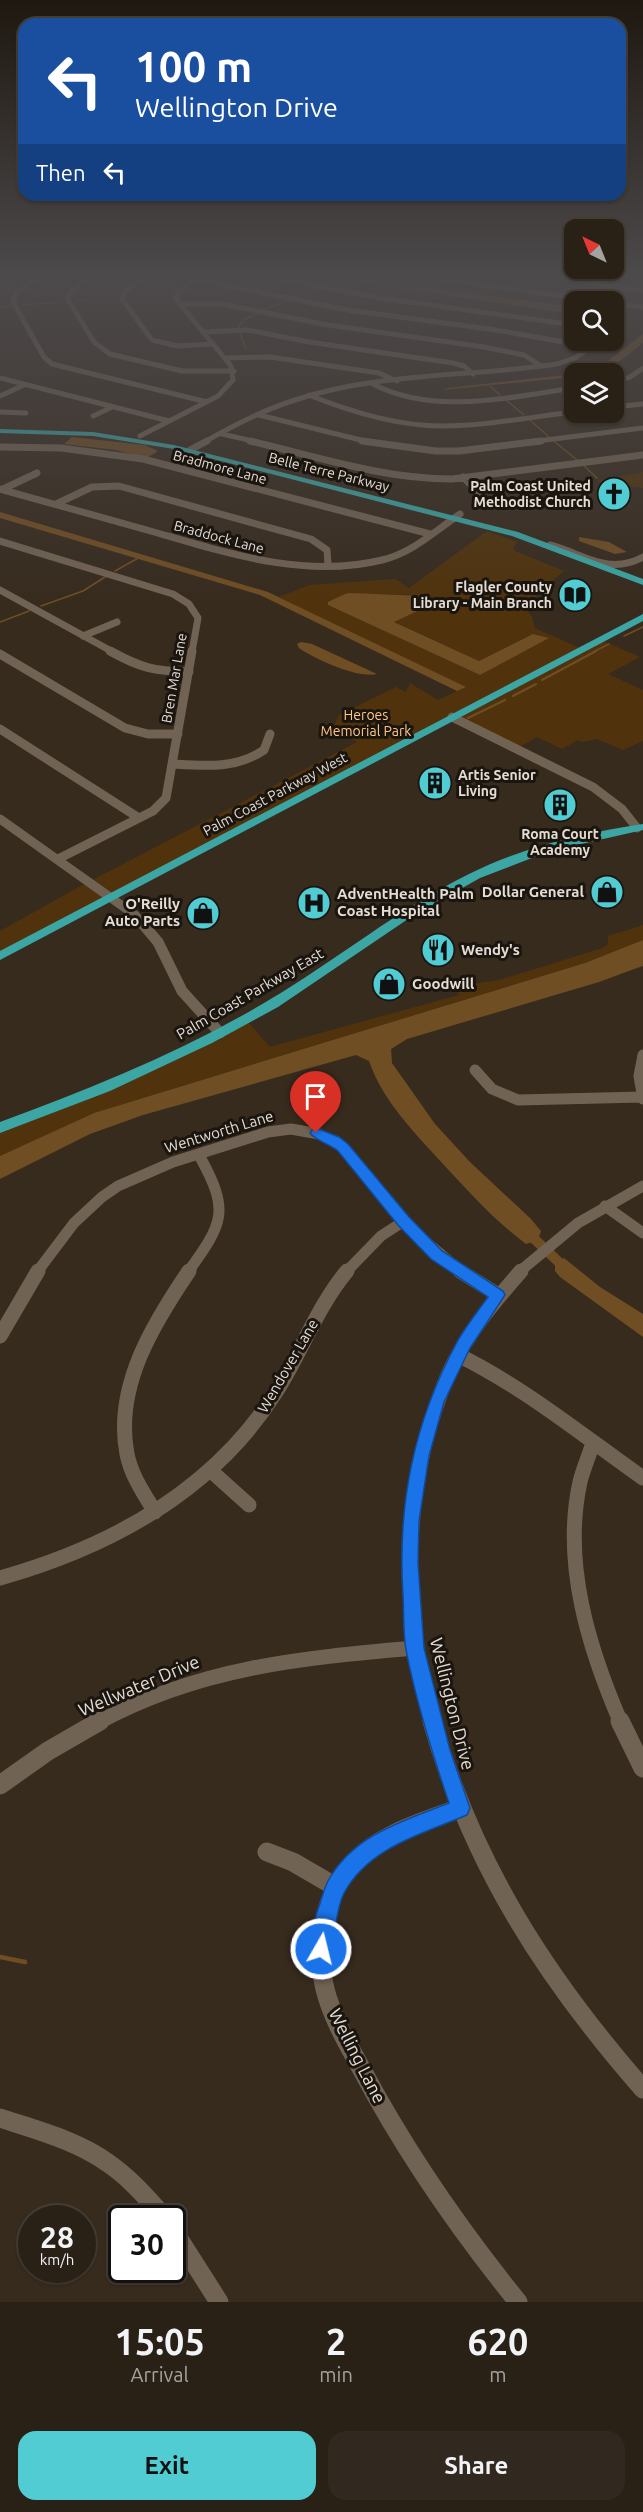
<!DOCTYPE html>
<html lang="en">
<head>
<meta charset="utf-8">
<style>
  body { margin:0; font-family:Ubuntu,sans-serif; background:#31281f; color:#f1f3f6; height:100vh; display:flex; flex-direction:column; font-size:22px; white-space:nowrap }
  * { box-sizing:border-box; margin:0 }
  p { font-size:20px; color:#a5a3a1 }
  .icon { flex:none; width:33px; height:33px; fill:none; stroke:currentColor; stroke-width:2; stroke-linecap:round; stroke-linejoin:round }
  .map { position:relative; height:2302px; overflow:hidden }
  .panel { display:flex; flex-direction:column; background:#292016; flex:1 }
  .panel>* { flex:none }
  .hud { position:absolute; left:18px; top:18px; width:608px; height:183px; border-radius:18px; box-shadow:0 2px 4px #0004,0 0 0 2px #453e35; background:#1a4fa0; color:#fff; overflow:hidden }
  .needle { width:39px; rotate:317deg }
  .buttons { position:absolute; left:564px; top:219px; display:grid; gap:12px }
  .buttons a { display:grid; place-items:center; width:60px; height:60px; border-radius:12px; background:#292016; box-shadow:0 2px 4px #0004,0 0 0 2px #453e35; font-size:30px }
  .speed { position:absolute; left:18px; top:2205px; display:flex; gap:12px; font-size:30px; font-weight:700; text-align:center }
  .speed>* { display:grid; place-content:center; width:78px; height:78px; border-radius:50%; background:#292016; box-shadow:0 2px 4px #0004,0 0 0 2px #453e35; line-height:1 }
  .speed small { font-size:15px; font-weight:400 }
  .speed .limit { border:3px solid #111; border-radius:9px; background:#fff; color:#111 }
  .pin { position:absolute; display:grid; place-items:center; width:51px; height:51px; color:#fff; margin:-62px -26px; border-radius:50% 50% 50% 0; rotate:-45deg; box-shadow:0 0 6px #0007 }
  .pin .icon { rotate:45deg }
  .me { position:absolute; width:66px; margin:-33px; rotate:8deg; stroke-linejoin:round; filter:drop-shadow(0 0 4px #0008) }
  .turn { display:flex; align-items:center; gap:21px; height:126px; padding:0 18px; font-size:27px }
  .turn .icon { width:78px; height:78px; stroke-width:2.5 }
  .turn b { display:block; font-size:42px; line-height:51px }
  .then { display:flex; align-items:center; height:57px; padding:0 18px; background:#0003; gap:12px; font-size:22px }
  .eta { display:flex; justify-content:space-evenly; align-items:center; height:102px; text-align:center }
  .eta b { font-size:36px; font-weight:700; line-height:42px }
  .button { display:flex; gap:12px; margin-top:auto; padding:12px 18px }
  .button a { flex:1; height:69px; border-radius:18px; background:#51ccd2; color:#111; font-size:24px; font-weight:700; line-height:69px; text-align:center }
  .button a+a { background:#31281f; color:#f1f3f6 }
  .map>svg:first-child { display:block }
  .green { fill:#50330d; fill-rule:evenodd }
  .water { fill:#704e24 }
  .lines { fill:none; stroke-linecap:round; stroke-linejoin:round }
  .stream-far2 { stroke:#704e24; stroke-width:1.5 }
  .stream-far1 { stroke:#704e24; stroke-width:2 }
  .stream { stroke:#704e24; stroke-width:4.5 }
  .canal { stroke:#704e24; stroke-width:10 }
  .minor-far5 { stroke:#716354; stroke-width:5 }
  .minor-far4 { stroke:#716354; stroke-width:7 }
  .minor-far3 { stroke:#716354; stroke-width:9 }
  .minor-far2 { stroke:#716354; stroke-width:11 }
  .minor-far1 { stroke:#716354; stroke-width:15 }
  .minor { stroke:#716354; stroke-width:19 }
  .major { fill:#3ca6a4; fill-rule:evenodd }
  .route { fill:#1a73e8; stroke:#114b97; stroke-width:1.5 }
  .labels { text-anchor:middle; stroke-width:6; stroke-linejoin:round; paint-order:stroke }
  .far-street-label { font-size:14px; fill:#e5ddd4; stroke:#1a150f }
  .far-poi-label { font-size:14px; font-weight:bold; fill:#e5ddd4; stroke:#1a150f; text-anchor:end }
  .far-park-label { font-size:14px; fill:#ffc786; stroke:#1a150f }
  .poi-label { font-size:15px; font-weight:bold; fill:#e5ddd4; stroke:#1a150f; text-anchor:start }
  .street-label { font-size:15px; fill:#e5ddd4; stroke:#1a150f }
  .near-street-label { font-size:18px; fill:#e5ddd4; stroke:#1a150f }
</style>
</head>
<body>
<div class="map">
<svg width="643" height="2302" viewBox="0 0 643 2302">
  <rect width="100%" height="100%" fill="#372b1e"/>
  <path class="green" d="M 643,472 L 643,488 L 595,481 Z
    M 487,531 L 518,542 L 513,547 L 515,551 L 564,571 L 548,585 L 556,589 L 550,590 L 548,592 L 550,595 L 540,593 L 525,607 L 532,617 L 535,628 L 580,648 L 0,952 L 0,931 L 79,887 L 357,742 L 333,728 L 339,715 L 396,687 L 406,692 L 410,683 L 438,700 L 465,687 L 279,597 L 309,585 L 395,579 L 409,588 ZM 345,594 L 418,595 L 432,604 L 393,621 L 479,661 L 533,634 L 548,638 L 480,675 L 328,605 Z
    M 603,641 L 640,657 L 608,674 L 643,690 L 643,741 L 623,750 L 597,739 L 582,742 L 578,740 L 562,749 L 537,737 L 519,747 L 463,720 L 462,717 L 465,713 Z
    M 643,925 L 643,940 L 585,963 L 94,1113 L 0,1156 L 0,1132 L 248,1022 L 270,1047 L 277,1045 L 459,995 L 459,991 L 466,985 L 499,980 L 603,948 L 608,944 L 608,936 Z"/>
  <path class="water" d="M 343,279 L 370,279 L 551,304 L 574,308 L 574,314 L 385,287 Z
    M 643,334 L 643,343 C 619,362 607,374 575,373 L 604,364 Z
    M 574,374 L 574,377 L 442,390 L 448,388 Z
    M 72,437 L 145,445 L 158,451 L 147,458 L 115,450 L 64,444 Z
    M 0,512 L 268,592 L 466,687 L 457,691 L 260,595 L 0,518 Z
    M 579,537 L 609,542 L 627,552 L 615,554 L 579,541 Z
    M 350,593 L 425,596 L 433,602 L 432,604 L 394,622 L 479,661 L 533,634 L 549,638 L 480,675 L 328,605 L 328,602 L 345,594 Z
    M 301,642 L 312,644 L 377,674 C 359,679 314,659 299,648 L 297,644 Z
    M 643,940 L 643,966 L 637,968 L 599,982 L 407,1039 L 391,1049 L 392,1063 L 435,1124 L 470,1162 L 531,1219 L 541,1231 L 538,1240 L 526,1244 C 495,1221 470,1193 444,1165 C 416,1134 383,1102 369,1061 L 356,1055 L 143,1115 L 90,1134 L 0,1179 L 0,1156 L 94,1113 L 585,963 Z
    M 564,1258 L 600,1287 L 643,1314 L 643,1337 L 560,1277 L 555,1271 L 555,1262 Z"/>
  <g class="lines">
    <path class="stream-far2" d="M 324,285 L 339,279
      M 295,297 L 318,287
      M 78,300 L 91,299
      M 21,305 L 63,302
      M 0,307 L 11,306
      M 264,310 L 289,300
      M 238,328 L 243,320 L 258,313
      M 239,331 L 246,349
      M 490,386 L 500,395
      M 505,399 L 524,415
      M 530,420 L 549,437
      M 555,442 L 577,460
      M 582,464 L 597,478
      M 115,571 L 140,557
      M 41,606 L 83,591 L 105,577
      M 0,622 L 29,611
      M 624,636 L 643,627
      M 593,652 L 609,644"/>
    <path class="stream-far1" d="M 542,680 L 596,651
      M 513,696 L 536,684
      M 468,718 L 505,700"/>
    <path class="stream" d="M 0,1957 L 25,1962"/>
    <path class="canal" d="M 527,1232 L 566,1269"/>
    <path class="minor-far5" d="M 37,279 L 16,292 L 13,302 L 44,357 L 52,364 L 207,402
      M 89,279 L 72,290 L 67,298 L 94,342 L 110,354 L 182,371 L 234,371
      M 142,279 L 125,291 L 122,299 L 152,340 L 177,346 L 213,344
      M 194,279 L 348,310 L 496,330 L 592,347
      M 283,279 L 380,298 L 574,325
      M 439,279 L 607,302
      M 569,279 L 643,291
      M 614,303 L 643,307
      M 179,304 L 222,304 L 328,325 L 484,347 L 524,355 L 541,366
      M 202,332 L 248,330 L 309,342 L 453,363 L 464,366 L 473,374
      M 225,358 L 270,357 L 379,373 L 397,381
      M 0,378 L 169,421
      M 614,383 L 630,377 L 643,368
      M 373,384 C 434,416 509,397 574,388
      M 309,395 C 351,412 396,426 442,426 C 486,426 530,417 574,412
      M 0,396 L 24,385
      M 614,407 L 643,404
      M 0,412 L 26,413
      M 259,415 L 369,442
      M 93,416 L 112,407
      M 222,434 L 257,442
      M 140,436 L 218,396 L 233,380 L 231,366 L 176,299 L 178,292 L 195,279
      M 204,442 C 233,426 263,410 295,400 C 379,372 471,377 557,364 L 575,358 L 601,340
      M 529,442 L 643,428"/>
    <path class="minor-far4" d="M 250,441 C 317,457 384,479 452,479 L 643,455
      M 362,441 L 436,451 L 459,451 L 541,441
      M 0,447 L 61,448 L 143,459 L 430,534
      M 190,450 L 207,441
      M 463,477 L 482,496
      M 0,489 C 51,503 103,518 154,532 C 227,553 305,579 382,560 C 412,553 435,531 460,514
      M 3,489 L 37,473
      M 56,504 L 92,487 L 119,486 L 311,539 L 327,550 L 328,565
      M 0,541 L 173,594 L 189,604 L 198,618 L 192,652
      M 550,545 C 584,554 608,576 643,557
      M 0,590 L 113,652
      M 83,636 L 117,622"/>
    <path class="minor-far3" d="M 110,651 C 141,668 153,671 189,672
      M 0,654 L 125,728 L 148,734 L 178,734
      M 452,717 L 593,787 L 622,809 L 637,828
      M 0,729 L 139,818
      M 173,764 C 205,766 236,769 264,750 L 270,734
      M 0,819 L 135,915 L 142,923
      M 58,859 L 153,811 L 166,798 L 192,651"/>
    <path class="minor-far2" d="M 141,922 L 158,942 L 182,991 L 220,1033
      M 643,1055 L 639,1076 L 643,1099
      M 475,1070 L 492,1089 L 518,1100 L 642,1097
      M 605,1206 L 643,1233
      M 37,1272 L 74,1223 L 102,1197 L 118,1186 L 173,1162 L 268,1132 L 291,1129 L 319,1134 L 343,1147 L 414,1232 L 462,1272
      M 188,1272 C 224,1222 230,1211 199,1155
      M 346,1272 L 381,1236 L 404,1221
      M 519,1272 L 578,1223 L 643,1186"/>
    <path class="minor-far1" d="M 460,1271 L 498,1295
      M 0,1336 L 38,1271
      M 458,1355 C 525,1388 582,1435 643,1478
      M 593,1443 C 589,1456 583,1469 580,1482 C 562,1563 589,1649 621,1723
      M 210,1470 L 249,1505
      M 155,1512 C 144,1494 131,1475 127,1454 C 114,1387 153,1324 189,1271
      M 0,1578 C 110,1547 213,1491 276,1392 C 301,1353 317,1307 347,1271
      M 97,1723 C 199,1667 302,1658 415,1648
      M 433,1723 C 401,1609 401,1485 448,1375 C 465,1336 493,1303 521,1271"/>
    <path class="minor" d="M 432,1721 C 472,1864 546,1978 643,2089
      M 620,1721 L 643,1768
      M 0,1785 L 48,1751 L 100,1721
      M 460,1808 C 423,1822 379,1834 352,1864 C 323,1897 315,1947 325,1989 C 332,2017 347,2043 361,2068 C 405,2151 459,2229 518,2302
      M 267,1852 L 293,1862 L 336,1887
      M 0,2118 C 36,2130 76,2140 108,2163 C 130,2178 147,2198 165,2218
      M 172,2228 L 219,2302"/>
    <path class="major" d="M 0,429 L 93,432 L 174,445 L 518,532 L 643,579 L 643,585 L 512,536 L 174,449 L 93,436 L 0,433 Z
      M 643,614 L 643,621 L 0,960 L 0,951 Z
      M 643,824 L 643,830 L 550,851 L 480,878 L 411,917 L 278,1007 L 212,1043 L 110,1091 L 0,1133 L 0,1122 C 92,1088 184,1051 269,1000 C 337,960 398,909 469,874 C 523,847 583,833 643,824 Z"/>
  </g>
  <linearGradient id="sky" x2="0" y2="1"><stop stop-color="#1e1810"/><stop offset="0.46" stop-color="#4d4a4c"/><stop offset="1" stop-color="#4d4a4c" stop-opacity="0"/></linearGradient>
  <rect width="643" height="601" fill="url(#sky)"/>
  <path class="route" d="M 316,1128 L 339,1137 L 348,1144 L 409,1217 L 442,1251 L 503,1291 L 505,1295 L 470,1348 L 444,1402 L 429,1456 L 419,1521 L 418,1563 L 424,1648 L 450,1750 L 470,1808 L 467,1815 C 422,1834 369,1847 344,1893 C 334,1913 337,1936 329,1956 L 321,1959 L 313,1956 C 308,1943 313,1925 317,1912 C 321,1902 323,1891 328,1881 C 353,1835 403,1821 449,1803 C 432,1753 416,1701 406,1650 C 403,1632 404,1613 403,1595 C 397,1504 414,1422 457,1342 C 466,1326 478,1311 488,1297 L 431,1259 L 398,1225 L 338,1151 C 330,1144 316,1141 310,1133 L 312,1130 Z"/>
  <defs>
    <g id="church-disc" transform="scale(1.725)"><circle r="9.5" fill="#51ccd2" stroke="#1a150f"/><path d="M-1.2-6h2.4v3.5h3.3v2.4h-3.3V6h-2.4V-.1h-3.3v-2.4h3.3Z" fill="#111"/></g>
    <g id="library-disc" transform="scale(1.725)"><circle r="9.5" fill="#51ccd2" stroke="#1a150f"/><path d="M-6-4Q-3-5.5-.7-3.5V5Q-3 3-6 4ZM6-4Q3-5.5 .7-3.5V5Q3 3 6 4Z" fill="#111"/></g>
    <g id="building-disc" transform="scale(1.725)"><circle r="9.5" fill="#51ccd2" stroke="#1a150f"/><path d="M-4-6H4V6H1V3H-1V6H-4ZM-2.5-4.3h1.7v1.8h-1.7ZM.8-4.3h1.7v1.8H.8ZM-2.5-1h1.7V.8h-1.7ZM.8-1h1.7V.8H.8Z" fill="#111"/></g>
    <g id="shop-disc" transform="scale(1.725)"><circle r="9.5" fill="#51ccd2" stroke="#1a150f"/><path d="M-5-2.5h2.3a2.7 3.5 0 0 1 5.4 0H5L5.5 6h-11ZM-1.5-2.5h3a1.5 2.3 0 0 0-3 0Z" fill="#111"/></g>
    <g id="hospital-disc" transform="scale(1.725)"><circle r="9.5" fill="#51ccd2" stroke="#1a150f"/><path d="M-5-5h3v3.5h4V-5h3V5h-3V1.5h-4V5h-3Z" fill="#111"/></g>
    <g id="restaurant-disc" transform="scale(1.725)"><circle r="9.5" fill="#51ccd2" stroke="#1a150f"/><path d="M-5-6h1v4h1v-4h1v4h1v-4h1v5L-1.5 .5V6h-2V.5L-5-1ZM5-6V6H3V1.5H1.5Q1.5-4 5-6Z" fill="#111"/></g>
  </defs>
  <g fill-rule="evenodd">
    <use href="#church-disc" x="614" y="494"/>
    <use href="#library-disc" x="575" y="595"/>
    <use href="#building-disc" x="435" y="783"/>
    <use href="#building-disc" x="560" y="805"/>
    <use href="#shop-disc" x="607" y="892"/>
    <use href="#hospital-disc" x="314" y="903"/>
    <use href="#shop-disc" x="203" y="913"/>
    <use href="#restaurant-disc" x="438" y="950"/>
    <use href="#shop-disc" x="389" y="984"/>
  </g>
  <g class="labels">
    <g class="far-street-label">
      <text transform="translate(220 467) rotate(15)" y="5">Bradmore Lane</text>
      <text transform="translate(329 472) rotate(14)" y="5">Belle Terre Parkway</text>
      <text transform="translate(219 537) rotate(15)" y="5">Braddock Lane</text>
      <text transform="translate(174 678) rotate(-80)" y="5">Bren Mar Lane</text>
      <text transform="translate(275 794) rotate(-28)" y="5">Palm Coast Parkway West</text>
    </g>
    <g class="far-poi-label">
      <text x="591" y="491">Palm Coast United<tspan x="591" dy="16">Methodist Church</tspan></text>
      <text x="552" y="592">Flagler County<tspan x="552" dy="16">Library - Main Branch</tspan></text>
      <text x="458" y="780" text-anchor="start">Artis Senior<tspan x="458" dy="16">Living</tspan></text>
      <text x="560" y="839" text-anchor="middle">Roma Court<tspan x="560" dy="16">Academy</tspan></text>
    </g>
    <g class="far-park-label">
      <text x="366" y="720">Heroes<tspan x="366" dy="16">Memorial Park</tspan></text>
    </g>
    <g class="poi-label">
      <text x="584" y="897" text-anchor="end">Dollar General</text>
      <text x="337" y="899">AdventHealth Palm<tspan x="337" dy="17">Coast Hospital</tspan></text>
      <text x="180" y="909" text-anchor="end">O'Reilly<tspan x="180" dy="17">Auto Parts</tspan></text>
      <text x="461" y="955">Wendy's</text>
      <text x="412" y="989">Goodwill</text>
    </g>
    <g class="street-label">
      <text transform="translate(250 994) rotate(-30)" y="5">Palm Coast Parkway East</text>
      <text transform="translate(219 1132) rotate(-17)" y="5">Wentworth Lane</text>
      <text transform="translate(288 1366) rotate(-60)" y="5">Wendover Lane</text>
    </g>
    <g class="near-street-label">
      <text transform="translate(139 1686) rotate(-23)" y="6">Wellwater Drive</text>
      <text transform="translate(452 1704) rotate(76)" y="6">Wellington Drive</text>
      <text transform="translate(357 2056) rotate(63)" y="6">Welling Lane</text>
    </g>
  </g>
</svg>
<div class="buttons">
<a><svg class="needle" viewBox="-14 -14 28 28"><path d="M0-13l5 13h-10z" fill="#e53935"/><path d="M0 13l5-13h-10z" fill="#a5a3a1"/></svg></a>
<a><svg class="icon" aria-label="search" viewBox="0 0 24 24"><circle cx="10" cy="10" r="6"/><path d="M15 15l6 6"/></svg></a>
<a><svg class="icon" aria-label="layers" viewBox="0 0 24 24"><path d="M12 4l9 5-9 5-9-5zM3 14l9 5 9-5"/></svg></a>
</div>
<div class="speed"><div>28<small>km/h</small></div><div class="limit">30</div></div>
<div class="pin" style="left:316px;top:1133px;background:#d93025"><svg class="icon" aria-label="arrive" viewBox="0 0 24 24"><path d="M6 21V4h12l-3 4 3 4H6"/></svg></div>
<svg class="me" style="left:321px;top:1949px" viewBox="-20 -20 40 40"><circle r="17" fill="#1a73e8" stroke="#fff" stroke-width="3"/><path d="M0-11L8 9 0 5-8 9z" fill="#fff"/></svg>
<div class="hud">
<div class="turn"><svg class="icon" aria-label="left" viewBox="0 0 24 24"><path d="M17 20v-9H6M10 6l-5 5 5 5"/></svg><div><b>100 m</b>Wellington Drive</div></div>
<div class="then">Then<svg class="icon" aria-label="left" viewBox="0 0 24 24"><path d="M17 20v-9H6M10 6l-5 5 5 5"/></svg></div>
</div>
</div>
<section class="panel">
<div class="eta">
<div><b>15:05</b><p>Arrival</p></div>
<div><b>2</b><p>min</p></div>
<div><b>620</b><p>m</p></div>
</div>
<div class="button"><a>Exit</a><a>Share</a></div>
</section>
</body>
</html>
